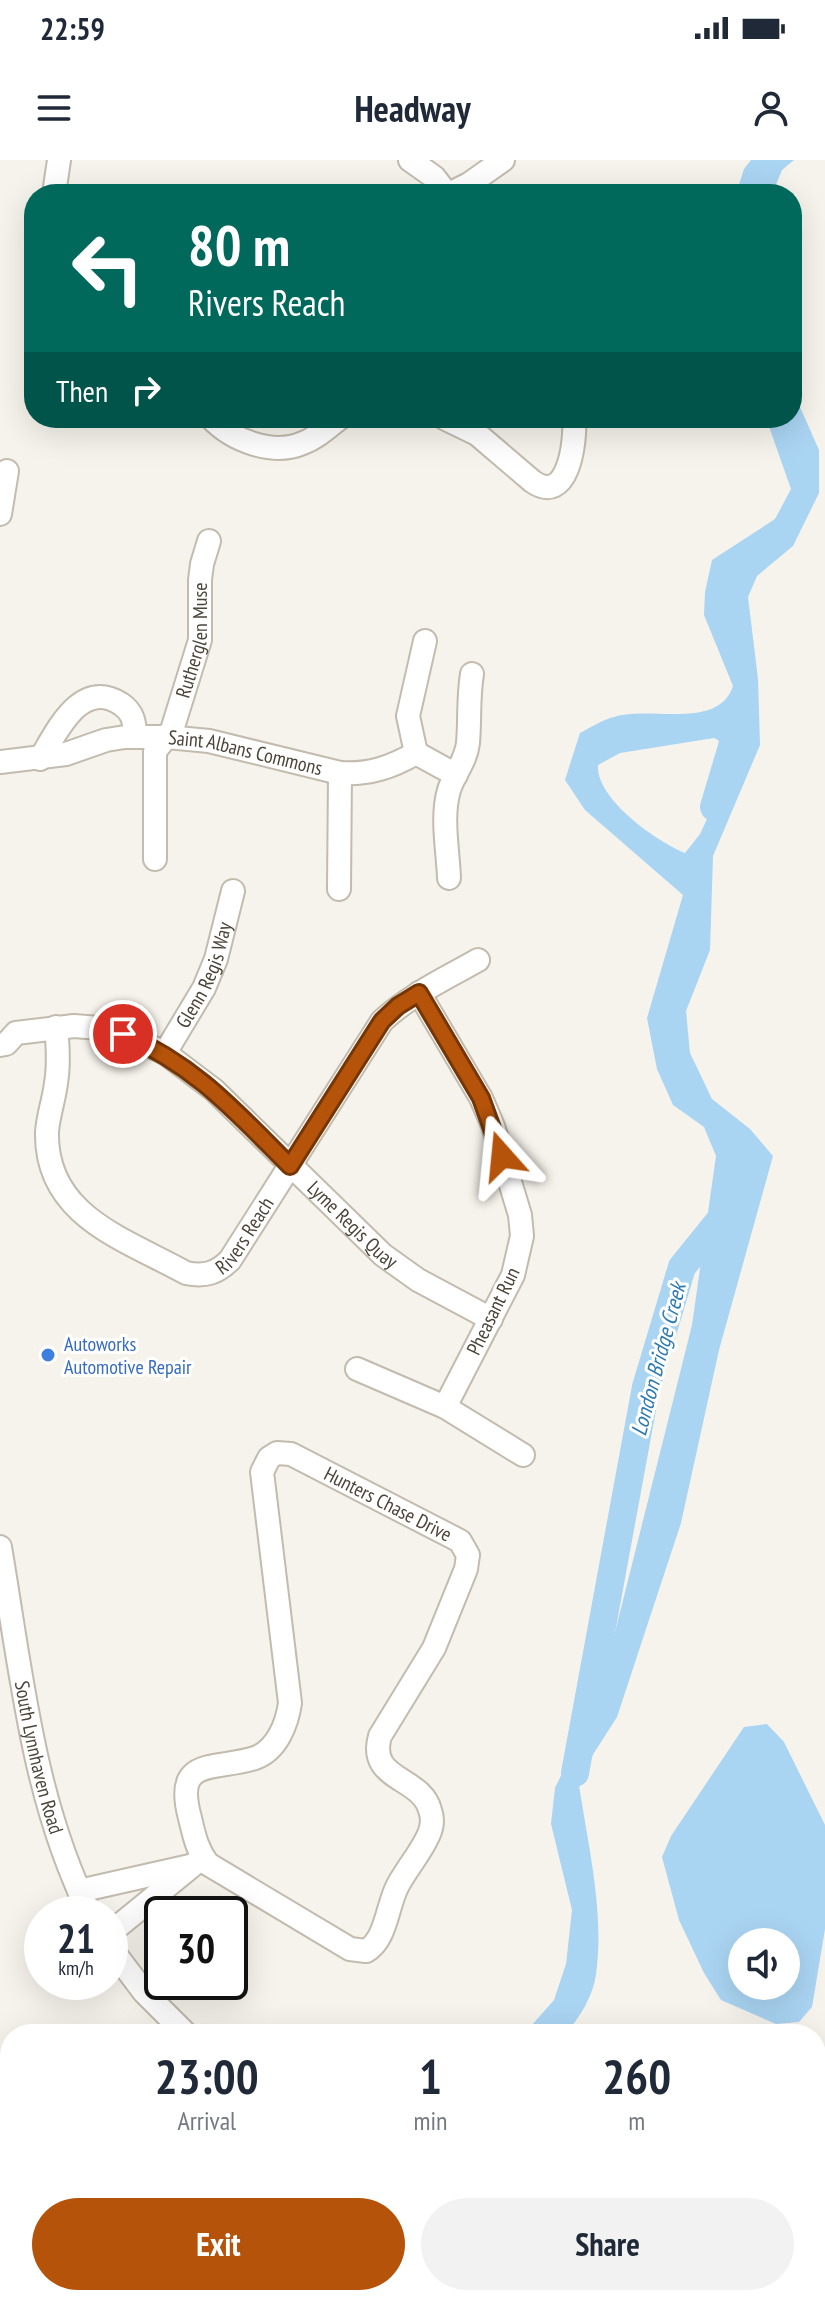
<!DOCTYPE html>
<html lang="en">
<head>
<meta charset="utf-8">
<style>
  body { margin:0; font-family:"PT Sans Narrow",sans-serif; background:#f2f2f3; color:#1f2937; height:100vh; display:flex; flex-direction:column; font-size:30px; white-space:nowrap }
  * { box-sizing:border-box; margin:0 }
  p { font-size:26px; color:#747a83 }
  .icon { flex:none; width:44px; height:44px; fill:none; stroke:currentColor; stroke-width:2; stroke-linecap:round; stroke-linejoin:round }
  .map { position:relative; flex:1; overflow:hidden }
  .side { position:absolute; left:0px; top:1864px; width:826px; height:282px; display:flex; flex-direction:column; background:#fff; border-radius:32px 32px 0 0; box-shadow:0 8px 32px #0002 }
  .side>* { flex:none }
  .top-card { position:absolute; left:24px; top:24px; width:778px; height:244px; border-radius:32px; box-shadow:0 8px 32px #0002; background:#00695c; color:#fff; overflow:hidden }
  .buttons { position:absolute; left:728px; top:1768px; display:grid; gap:16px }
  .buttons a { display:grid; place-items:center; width:72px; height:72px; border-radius:50%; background:#fff; box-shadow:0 8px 32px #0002; font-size:40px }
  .speed { position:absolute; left:24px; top:1736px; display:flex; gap:16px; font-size:40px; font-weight:700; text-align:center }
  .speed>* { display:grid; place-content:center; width:104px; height:104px; border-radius:50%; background:#fff; box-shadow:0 8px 32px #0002; line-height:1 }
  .speed small { font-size:20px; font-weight:400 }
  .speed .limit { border:4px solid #111; border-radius:12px; background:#fff; color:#111 }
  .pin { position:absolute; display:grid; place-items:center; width:68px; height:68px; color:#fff; margin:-34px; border:4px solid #fff; border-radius:50%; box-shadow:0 2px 8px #0007 }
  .me { position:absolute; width:88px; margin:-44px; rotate:342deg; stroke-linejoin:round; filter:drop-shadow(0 0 6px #0008) }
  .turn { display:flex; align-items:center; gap:28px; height:168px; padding:0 32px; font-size:36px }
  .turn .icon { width:104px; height:104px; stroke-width:2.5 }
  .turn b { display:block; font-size:56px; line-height:68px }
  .then { display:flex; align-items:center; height:76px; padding:0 32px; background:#0003; gap:16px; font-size:30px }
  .eta { display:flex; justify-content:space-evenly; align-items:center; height:136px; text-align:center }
  .eta b { font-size:48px; font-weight:600; line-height:56px }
  .primary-button { display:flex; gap:16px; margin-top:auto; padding:16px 32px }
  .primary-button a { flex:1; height:92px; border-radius:48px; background:#b45309; color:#fff; font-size:32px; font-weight:600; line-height:92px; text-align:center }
  .primary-button a+a { background:#f2f2f3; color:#1f2937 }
  .status { display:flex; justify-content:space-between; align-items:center; height:56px; padding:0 40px; background:#fff; direction:ltr }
  .status svg { height:22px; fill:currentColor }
  header { display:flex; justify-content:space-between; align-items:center; height:104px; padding:0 32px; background:#fff; font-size:36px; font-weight:600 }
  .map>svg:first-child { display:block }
  .water { fill:#a9d4f2; fill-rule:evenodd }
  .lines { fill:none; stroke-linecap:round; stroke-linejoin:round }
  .river { stroke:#a9d4f2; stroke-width:28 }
  .minor-casing { stroke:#c2bbae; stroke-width:26 }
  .minor { stroke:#fff; stroke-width:22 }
  .route-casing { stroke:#753606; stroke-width:20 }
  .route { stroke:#b45309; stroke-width:14 }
  .shop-dot { fill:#3f7fe0; stroke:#fff; stroke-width:3 }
  .labels { text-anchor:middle; stroke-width:6; stroke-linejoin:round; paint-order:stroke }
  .street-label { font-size:20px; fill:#4b4439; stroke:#fff }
  .shop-label { font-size:20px; fill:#366cbe; stroke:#fff; text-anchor:start }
  .water-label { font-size:22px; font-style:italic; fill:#2e7ab2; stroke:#fff }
</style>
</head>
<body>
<div class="status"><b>22:59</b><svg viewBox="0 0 49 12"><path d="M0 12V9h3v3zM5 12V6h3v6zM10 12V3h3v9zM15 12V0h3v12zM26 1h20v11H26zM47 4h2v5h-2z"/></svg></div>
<header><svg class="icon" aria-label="menu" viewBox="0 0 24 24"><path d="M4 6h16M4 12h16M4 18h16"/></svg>Headway<svg class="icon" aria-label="person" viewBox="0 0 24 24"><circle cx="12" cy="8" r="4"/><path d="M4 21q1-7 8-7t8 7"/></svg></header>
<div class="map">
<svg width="825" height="2145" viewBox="0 0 825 2145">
  <rect width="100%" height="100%" fill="#f6f3ec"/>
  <path class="water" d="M 751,0 L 794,0 L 782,10 L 772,34 L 736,34 L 744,9 Z
    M 792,229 L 819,290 L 819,333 L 793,386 L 757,416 L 748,437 L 758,519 L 760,585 L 713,696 L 710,790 L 686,851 L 690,893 L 712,939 L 750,969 L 773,996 L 719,1190 L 681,1363 L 617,1557 L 578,1618 C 587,1682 605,1750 596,1814 C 593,1837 580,1856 566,1874 L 524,1874 L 554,1840 L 566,1804 L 572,1750 L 551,1664 L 555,1628 L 598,1540 L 692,1165 L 716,996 L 704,967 L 673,945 L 657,909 L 647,858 L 683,735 L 585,650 L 565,620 L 580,573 C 590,568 602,560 614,557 C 650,545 718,571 733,526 L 704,455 L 705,432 L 712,400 L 775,359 L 791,329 L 766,258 L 792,258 ZM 714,578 L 725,584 L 729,596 L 713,646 L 700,674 L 685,693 C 656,681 596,639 598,605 L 620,593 Z
    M 767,1564 L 784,1582 L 825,1665 L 825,1769 L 812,1847 L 799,1862 L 776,1864 L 721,1840 L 704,1813 L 679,1760 L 662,1697 L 671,1676 L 744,1567 ZM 742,1782 L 786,1782 L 786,1826 L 742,1826 Z"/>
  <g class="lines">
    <path class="river" d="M 714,647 L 740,560
      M 575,1613 L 646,1227 L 682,1107 L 728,1050"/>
    <g class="minor-casing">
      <g id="minor">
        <path d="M 410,0 L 434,17 L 447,34"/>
        <path d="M 54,34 L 59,0"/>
        <path d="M 449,34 L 469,24 L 503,0"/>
        <path d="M 211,258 C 233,281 273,296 303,283 C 317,278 328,267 340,258"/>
        <path d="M 444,258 L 477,274 L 532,321 C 568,347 576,282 574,258"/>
        <path d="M 0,354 L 7,311"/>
        <path d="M 416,593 L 408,556 L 425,481"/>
        <path d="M 40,599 C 57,572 80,518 121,544 C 133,552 135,563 135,576"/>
        <path id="s1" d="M 0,602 L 66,594 L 106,580 L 125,577 L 167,577 L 209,581 L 340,613 C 369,615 392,607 416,593 L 456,615"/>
        <path id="s2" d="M 155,699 L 155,591 L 172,570 L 200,480 L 200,420 L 202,404 L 209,381"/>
        <path d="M 449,718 C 448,690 441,657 449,630 C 454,614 466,601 468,583 C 470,560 468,538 472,514"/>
        <path d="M 339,729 L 340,613"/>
        <path d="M 419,833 L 481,938 L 493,966 L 520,1055 L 522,1076 L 513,1115 L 445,1247"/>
        <path id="s3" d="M 56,867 C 58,886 59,905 56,923 C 54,940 48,956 47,972 C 45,1056 125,1079 186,1113 C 205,1117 217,1113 230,1100 L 382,861 C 410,835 445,819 478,800"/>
        <path id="s4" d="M 0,885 L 6,884 L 16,873 L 74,866 L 99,868 L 123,874 L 165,893 L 214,930 L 383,1095 L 418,1120 L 491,1159"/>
        <path id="s5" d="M 165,893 L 204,828 L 216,799 L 233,731"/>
        <path d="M 357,1209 L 445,1247 L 523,1295"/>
        <path d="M 277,1293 L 291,1294 L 460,1381 L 468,1395 L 466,1409 L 434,1488 L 380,1576 C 367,1621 421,1616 430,1650 C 433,1658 432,1667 429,1674 C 421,1693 406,1709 397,1727 C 387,1747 386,1780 366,1791 L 350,1789 L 208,1704 C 197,1690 194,1675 190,1658 C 173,1596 214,1611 255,1598 C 277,1590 287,1564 290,1543 L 262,1312 L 269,1298 Z"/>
        <path id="s6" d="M 0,1387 C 21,1510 33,1641 90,1754"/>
        <path d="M 79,1731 L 190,1706"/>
        <path d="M 110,1773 L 203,1697"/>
        <path d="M 110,1787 L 144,1832 L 186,1874"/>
        <path d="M 703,2136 L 717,2145"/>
        <path d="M 343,2145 L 344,2136"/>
      </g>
    </g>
    <use href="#minor" class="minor"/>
  </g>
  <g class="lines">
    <g class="route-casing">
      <path id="route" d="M 123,874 C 196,906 235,951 290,1006 L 382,861 L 398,846 L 419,833 L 481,938 L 502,996"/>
    </g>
    <use href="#route" class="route"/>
  </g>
  <circle class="shop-dot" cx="48" cy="1195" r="8"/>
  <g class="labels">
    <g class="street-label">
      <text dy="7" stroke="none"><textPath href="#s2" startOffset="228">Rutherglen Muse</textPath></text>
      <text dy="7" stroke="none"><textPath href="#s1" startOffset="250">Saint Albans Commons</textPath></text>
      <text dy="7" stroke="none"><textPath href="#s5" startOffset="88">Glenn Regis Way</textPath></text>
      <text dy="7" stroke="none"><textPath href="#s4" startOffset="430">Lyme Regis Quay</textPath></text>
      <text dy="7" stroke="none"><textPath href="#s3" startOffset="394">Rivers Reach</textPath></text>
      <text transform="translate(493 1151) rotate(-64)" y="7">Pheasant Run</text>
      <text transform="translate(388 1344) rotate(27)" y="7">Hunters Chase Drive</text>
      <text dy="7" stroke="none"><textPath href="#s6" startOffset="214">South Lynnhaven Road</textPath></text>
    </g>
    <g class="shop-label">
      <text x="64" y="1191">Autoworks<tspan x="64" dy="23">Automotive Repair</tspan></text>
    </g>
    <g class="water-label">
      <text transform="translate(658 1199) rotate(-75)" y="8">London Bridge Creek</text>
    </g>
  </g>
</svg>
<div class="buttons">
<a><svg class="icon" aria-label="sound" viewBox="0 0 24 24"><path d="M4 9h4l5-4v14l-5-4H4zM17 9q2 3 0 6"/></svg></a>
</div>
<div class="speed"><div>21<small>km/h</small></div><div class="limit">30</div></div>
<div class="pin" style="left:123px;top:874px;background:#d93025"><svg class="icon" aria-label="arrive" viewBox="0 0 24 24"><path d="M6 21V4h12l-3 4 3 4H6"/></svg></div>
<svg class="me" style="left:502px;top:996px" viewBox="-20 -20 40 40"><path d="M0-17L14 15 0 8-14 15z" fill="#b45309" stroke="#fff" stroke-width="4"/></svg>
<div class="top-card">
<div class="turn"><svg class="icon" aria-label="left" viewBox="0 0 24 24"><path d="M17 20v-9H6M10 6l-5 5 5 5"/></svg><div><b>80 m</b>Rivers Reach</div></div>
<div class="then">Then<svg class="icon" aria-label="right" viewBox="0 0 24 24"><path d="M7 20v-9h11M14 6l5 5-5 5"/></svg></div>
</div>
<section class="side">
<div class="eta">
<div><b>23:00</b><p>Arrival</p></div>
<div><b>1</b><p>min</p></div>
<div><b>260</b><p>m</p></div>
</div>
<div class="primary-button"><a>Exit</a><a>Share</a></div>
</section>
</div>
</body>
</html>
